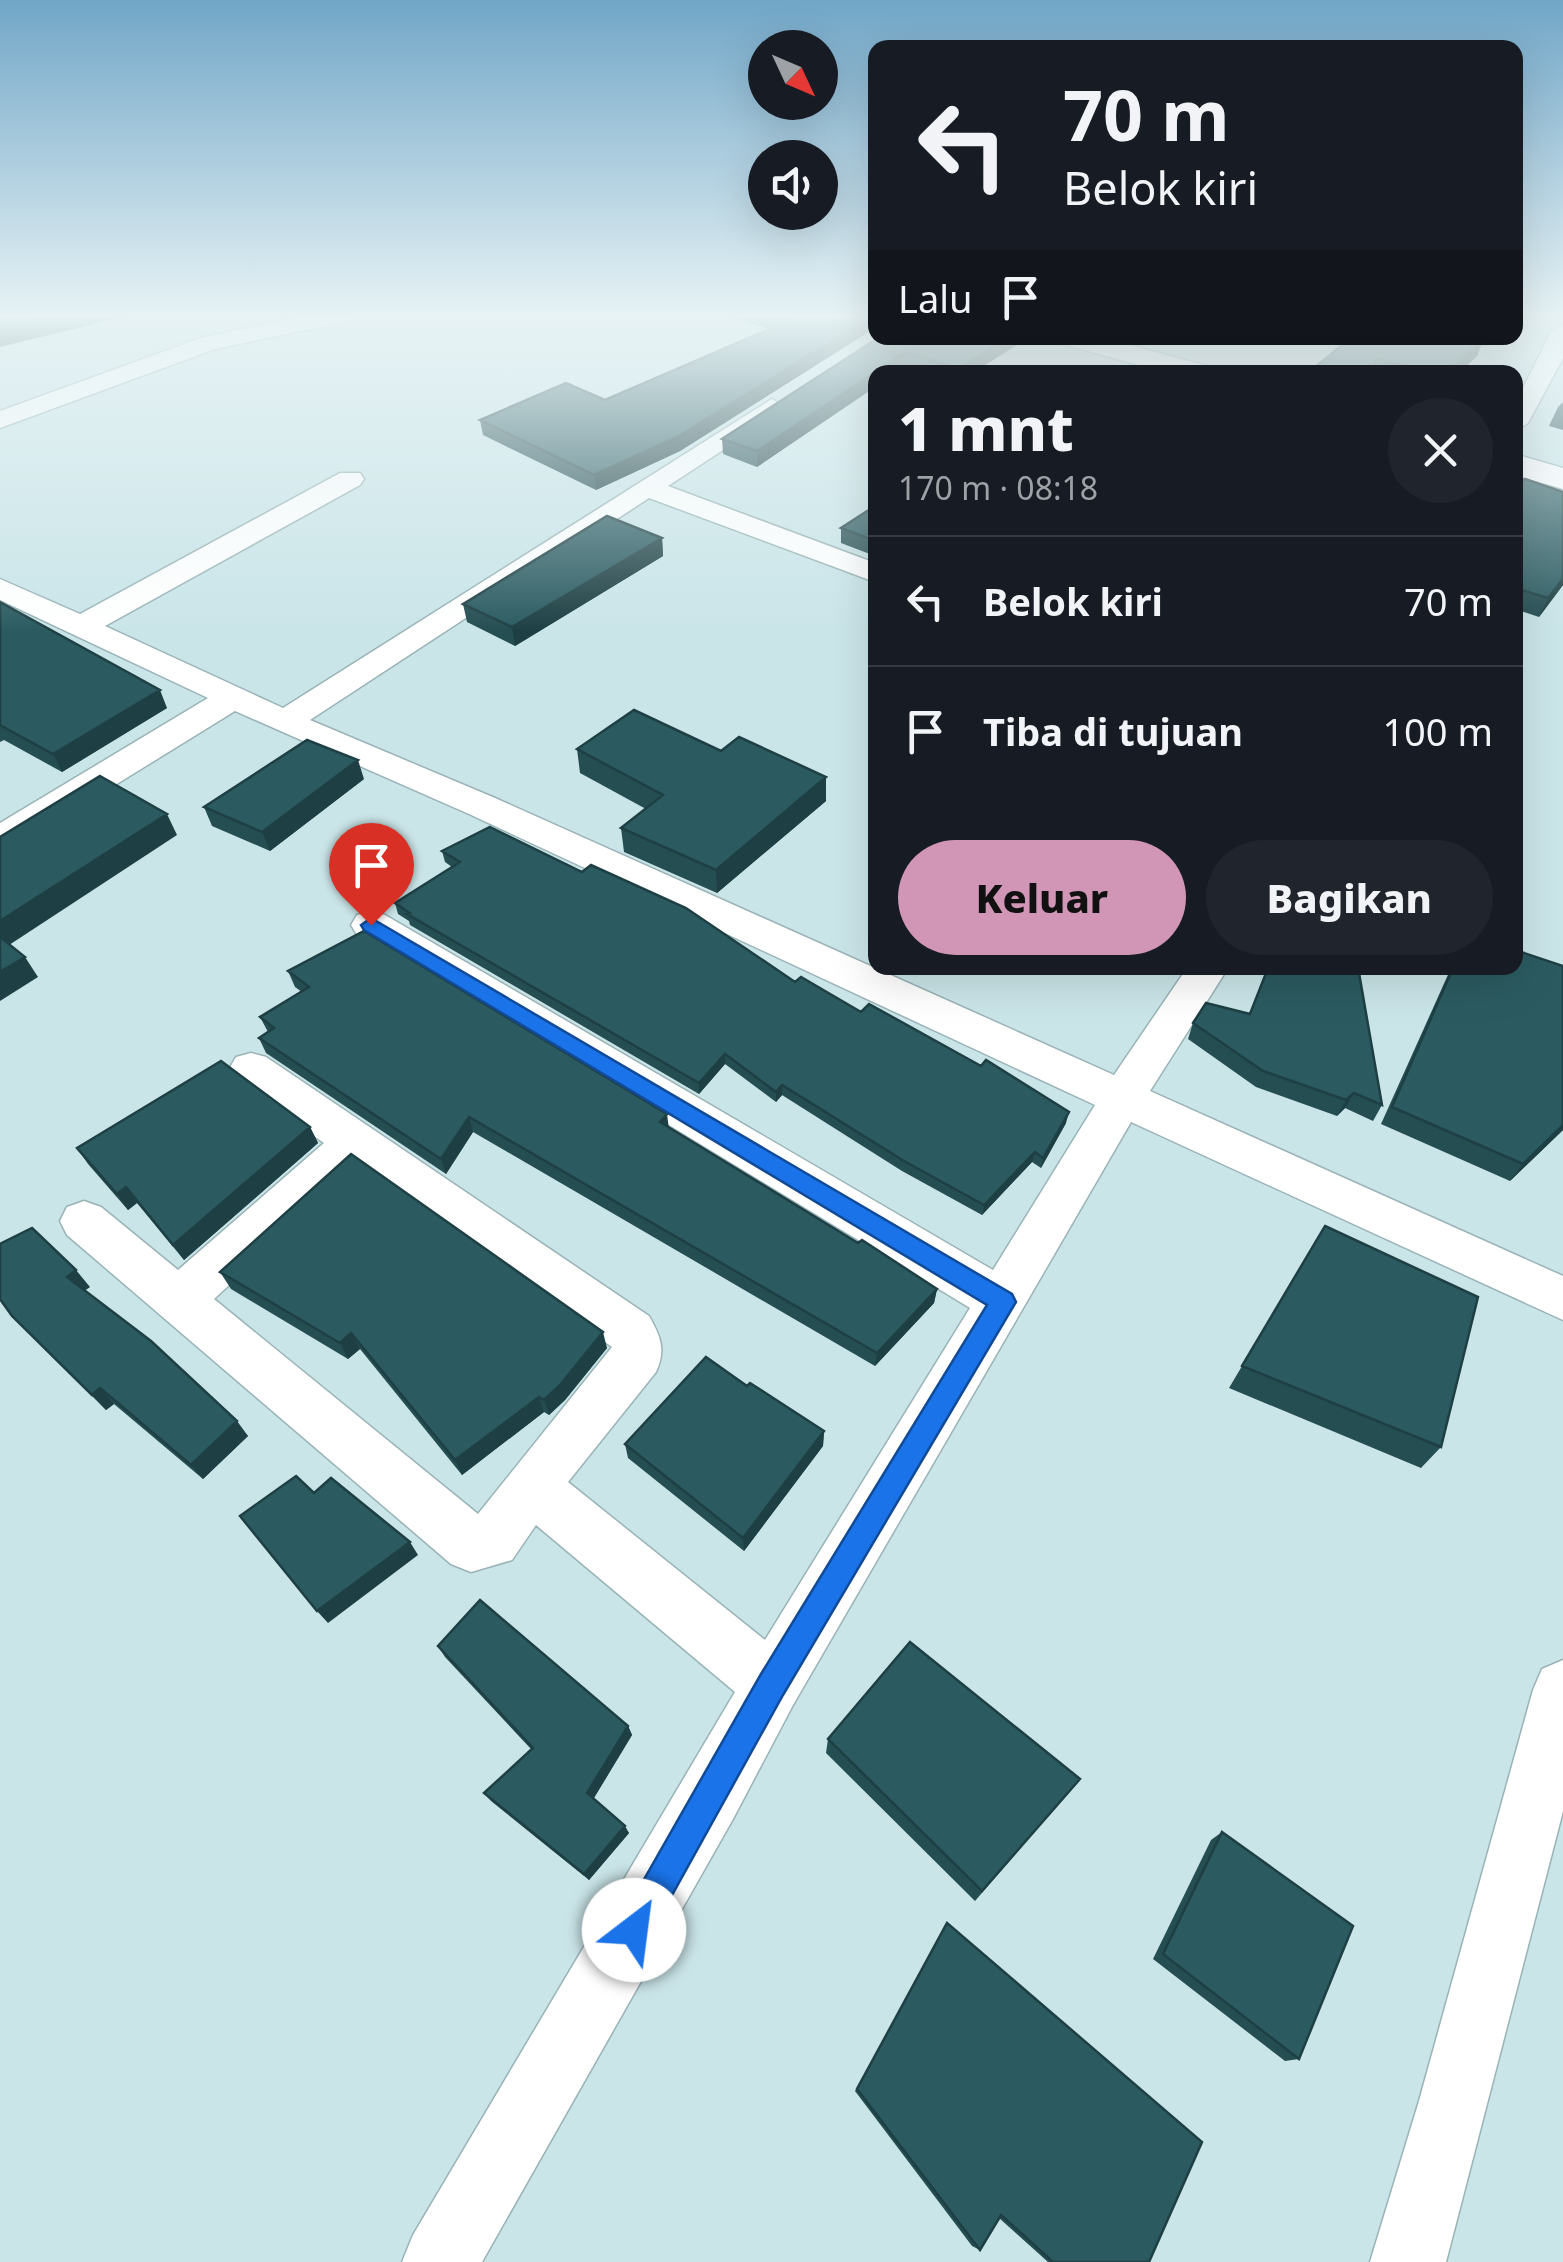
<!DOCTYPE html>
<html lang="id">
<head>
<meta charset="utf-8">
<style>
  body { margin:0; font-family:"Noto Sans",sans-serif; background:#20242c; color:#f1f3f6; height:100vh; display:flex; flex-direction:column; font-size:38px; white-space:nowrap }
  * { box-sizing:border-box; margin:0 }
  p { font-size:32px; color:#9ea1a6 }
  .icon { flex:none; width:55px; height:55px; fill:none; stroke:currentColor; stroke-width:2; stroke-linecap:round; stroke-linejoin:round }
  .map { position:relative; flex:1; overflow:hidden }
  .drawer { position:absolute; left:868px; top:365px; width:655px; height:610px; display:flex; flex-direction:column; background:#171b24; border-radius:20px; box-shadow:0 10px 40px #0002 }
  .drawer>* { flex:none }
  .guide { position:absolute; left:868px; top:40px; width:655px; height:305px; border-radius:20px; box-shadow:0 10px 40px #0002; background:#171b24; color:#f1f3f6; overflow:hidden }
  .needle { width:65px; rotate:134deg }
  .buttons { position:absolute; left:748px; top:30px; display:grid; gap:20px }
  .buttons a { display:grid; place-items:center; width:90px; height:90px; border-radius:50%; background:#171b24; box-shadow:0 10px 40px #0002; font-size:50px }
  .pin { position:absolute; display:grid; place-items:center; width:85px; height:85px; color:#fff; margin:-102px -42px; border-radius:50% 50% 50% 0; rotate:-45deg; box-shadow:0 0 10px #0007 }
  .pin .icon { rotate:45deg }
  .me { position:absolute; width:110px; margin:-55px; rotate:30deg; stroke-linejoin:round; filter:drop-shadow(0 0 8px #0008) }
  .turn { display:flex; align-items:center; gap:35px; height:210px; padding:0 30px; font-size:45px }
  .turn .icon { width:130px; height:130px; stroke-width:2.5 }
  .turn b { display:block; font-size:70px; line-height:85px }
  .then { display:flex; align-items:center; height:95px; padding:0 30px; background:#0003; gap:20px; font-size:38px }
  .round { display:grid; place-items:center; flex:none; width:105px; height:105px; border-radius:52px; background:#20242c }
  .head { display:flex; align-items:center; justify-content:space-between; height:170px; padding:0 30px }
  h1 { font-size:60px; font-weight:800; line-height:75px }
  .action { display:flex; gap:20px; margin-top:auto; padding:20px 30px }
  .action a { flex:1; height:115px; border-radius:60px; background:#d195b6; color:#111; font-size:40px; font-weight:800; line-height:115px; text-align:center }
  .action a+a { background:#20242c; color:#f1f3f6 }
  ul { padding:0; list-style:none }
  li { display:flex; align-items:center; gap:30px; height:130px; padding:0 30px; border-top:2px solid #363941 }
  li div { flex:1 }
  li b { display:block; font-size:38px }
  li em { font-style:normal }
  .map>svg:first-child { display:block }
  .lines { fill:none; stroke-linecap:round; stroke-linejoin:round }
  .street-casing { stroke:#99b3b6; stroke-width:3 }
  .secondary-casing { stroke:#99b3b6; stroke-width:3 }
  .street { fill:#fff; fill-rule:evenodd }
  .secondary { fill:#fff; fill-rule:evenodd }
  .wall { fill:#254e53 }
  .shaded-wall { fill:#1e4044 }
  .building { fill:#2b5b61; stroke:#1e4044; stroke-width:2.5 }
  .route { fill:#1a73e8; stroke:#114b97; stroke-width:2.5 }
</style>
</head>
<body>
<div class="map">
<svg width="1563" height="2262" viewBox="0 0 1563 2262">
  <rect width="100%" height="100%" fill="#cae5e8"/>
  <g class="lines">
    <g class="street-casing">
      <path id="street" d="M 314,314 L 360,314 L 349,321 L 215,349 L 0,428 L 0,411 L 201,338 Z
        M 1563,325 L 1563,358 L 1528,423 L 1515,431 L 1515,404 L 1551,332 Z
        M 772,399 L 785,407 L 781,412 L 668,486 L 875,563 L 875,582 L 649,498 L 310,720 L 495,798 L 1114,1075 L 1187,968 L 1228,968 L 1150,1091 L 1563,1276 L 1563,1320 L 1131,1122 L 793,1705 L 733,1819 L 482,2262 L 402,2262 L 413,2235 L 735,1692 L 536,1525 L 512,1560 L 471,1572 L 451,1564 L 67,1235 L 60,1221 L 67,1207 L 84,1201 L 101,1207 L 178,1270 L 324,1143 L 236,1081 L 229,1069 L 236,1057 L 251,1053 L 266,1057 L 649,1316 C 661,1337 666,1350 656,1372 L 568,1482 L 765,1640 L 970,1308 L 357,935 L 351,925 L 357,915 L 371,911 L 385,915 L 993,1270 L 1095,1105 L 469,814 L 235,711 L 13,848 L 0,851 L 0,823 L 208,698 L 0,600 L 0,579 L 80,614 L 340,473 L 360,473 L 364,479 L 360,485 L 105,626 L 283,708 ZM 358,1167 L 612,1347 L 478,1514 L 214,1299 Z
        M 1563,1660 L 1563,1811 L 1446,2262 L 1370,2262 L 1419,2101 L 1533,1690 L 1542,1669 Z"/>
    </g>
    <g class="secondary-casing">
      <path id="secondary" d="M 1059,338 L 1104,338 L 1207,366 L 1211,372 L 1164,372 L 1063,344 Z
        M 1515,454 L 1563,468 L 1563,489 L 1515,475 Z"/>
    </g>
    <use href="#street" class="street"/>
    <use href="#secondary" class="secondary"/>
  </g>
  <path class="wall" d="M 721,314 L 875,314 L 875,331 L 873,329 L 680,451 L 596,490 L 483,435 L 480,420 L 605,400 L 768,329 Z
    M 878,338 L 1028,338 L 974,372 L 922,372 L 904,367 L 875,372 L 875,387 L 757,467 L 723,454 L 722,439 Z
    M 1351,338 L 1483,340 L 1477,356 L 1460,372 L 1309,372 Z
    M 1563,402 L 1563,430 L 1549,426 L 1558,407 Z
    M 1515,487 L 1563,585 L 1539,617 L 1515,609 Z
    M 875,506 L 875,556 L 841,543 L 841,528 Z
    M 662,538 L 663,556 L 515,646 L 467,622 L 463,604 Z
    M 0,602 L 167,708 L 62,772 L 4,740 L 0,742 Z
    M 577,749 L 721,751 L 826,777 L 826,801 L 717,893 L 624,852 L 621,828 L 646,809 L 580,773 Z
    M 364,779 L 270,851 L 212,826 L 204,807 Z
    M 442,851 L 795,982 L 861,1012 L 1066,1123 L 1041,1168 L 1032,1162 L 982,1215 L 902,1171 L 782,1095 L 776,1102 L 725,1064 L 699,1094 L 410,925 L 409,921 L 398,914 L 395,903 L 452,867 L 445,862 Z
    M 1563,966 L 1563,1130 L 1510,1181 L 1381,1124 L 1451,968 Z
    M 288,971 L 669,1127 L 858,1243 L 937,1289 L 934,1303 L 875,1366 L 473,1132 L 446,1174 L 266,1053 L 259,1038 L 268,1032 L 260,1017 L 302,992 L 295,987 Z
    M 1193,1023 L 1382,1105 L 1373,1121 L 1345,1108 L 1337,1116 L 1256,1087 L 1188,1039 Z
    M 310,1127 L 318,1143 L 184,1260 L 137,1203 L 128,1210 L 88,1164 L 77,1148 Z
    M 1325,1226 L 1441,1447 L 1421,1468 L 1229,1388 Z
    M 220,1272 L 607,1348 L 565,1400 L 549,1415 L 544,1412 L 462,1475 L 360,1349 L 348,1359 L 231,1289 Z
    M 90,1287 L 85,1290 L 248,1436 L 203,1479 L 114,1404 L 106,1410 L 12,1316 Z
    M 747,1386 L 824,1431 L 823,1446 L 744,1551 L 628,1458 L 625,1444 Z
    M 438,1646 L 628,1726 L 632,1735 L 594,1798 L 629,1833 L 589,1880 L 491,1801 L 484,1793 L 531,1749 L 445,1657 Z
    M 828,1739 L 1080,1779 L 975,1901 L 826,1753 Z
    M 1222,1832 L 1299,2059 L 1285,2061 L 1153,1959 L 1211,1840 Z
    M 947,1923 L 1149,2262 L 1048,2262 L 999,2218 L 980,2250 L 972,2246 L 855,2091 Z"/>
  <path class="shaded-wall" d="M 63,314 L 136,314 L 0,347 L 0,329 Z
    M 874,315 L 873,329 L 680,451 L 596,490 L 594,475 Z
    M 1007,338 L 1028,338 L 974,372 L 958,372 L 958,369 Z
    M 1483,340 L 1477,356 L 1460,372 L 1449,372 Z
    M 905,352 L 904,367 L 896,372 L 875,372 L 875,387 L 757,467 L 757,451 Z
    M 662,538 L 663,556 L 515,646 L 512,627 Z
    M 1563,579 L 1563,585 L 1539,617 L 1548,598 Z
    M 160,690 L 167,708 L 62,772 L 53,754 Z
    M 358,760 L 364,779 L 270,851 L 262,832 Z
    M 826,777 L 826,801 L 717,893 L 716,870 Z
    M 167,814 L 177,835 L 3,949 L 0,945 L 0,921 Z
    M 25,957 L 38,977 L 0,1001 L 0,972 Z
    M 725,1054 L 725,1064 L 699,1094 L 699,1083 Z
    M 782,1085 L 782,1095 L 776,1102 L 776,1092 Z
    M 1354,1093 L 1345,1108 L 1337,1116 L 1346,1100 Z
    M 1069,1112 L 1066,1123 L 1041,1168 L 1043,1158 Z
    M 667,1114 L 669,1129 L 660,1122 Z
    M 469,1117 L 473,1132 L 446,1174 L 441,1159 Z
    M 1563,1125 L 1563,1130 L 1510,1181 L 1523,1164 Z
    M 310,1127 L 318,1143 L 184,1260 L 173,1245 Z
    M 1035,1152 L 1032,1162 L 982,1215 L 984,1205 Z
    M 126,1187 L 137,1203 L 128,1210 L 117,1194 Z
    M 76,1270 L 90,1287 L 81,1293 L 67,1277 Z
    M 937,1289 L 934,1303 L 875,1366 L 877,1353 Z
    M 603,1332 L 607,1348 L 565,1400 L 549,1415 L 544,1400 Z
    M 351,1333 L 360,1349 L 348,1359 L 340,1343 Z
    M 100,1388 L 114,1404 L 106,1410 L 92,1395 Z
    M 539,1397 L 544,1412 L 462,1475 L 455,1460 Z
    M 237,1421 L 248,1436 L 203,1479 L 191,1465 Z
    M 824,1431 L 823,1446 L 744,1551 L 743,1538 Z
    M 410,1542 L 418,1555 L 328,1623 L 317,1611 Z
    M 628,1726 L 632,1735 L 592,1801 L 587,1793 Z
    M 625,1826 L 629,1833 L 589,1880 L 584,1874 Z"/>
  <path class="building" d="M 0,314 L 63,314 L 0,329 Z
    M 766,314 L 875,314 L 875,316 L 874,315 L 679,436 L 594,475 L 480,420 L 566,383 L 605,400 L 788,321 Z
    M 878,338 L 1007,338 L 958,369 L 905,352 L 757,451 L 722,439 Z
    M 1351,338 L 1473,338 L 1483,340 L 1449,372 L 1426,372 L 1376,358 L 1372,372 L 1309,372 Z
    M 1525,479 L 1563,492 L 1563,579 L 1548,598 L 1515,588 L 1515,487 Z
    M 875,506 L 875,541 L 841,528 Z
    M 607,516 L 662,538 L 512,627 L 463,604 Z
    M 0,602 L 160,690 L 53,754 L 0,725 Z
    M 634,710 L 721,751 L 739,737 L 826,777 L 716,870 L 621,828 L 663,795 L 577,749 Z
    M 307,740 L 358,760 L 262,832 L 204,807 Z
    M 100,776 L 167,814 L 0,921 L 0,837 Z
    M 490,827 L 582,872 L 591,865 L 686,908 L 795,982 L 801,977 L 861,1012 L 869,1004 L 981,1066 L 986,1060 L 1069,1112 L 1043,1158 L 1035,1152 L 984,1205 L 904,1161 L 782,1085 L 776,1092 L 725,1054 L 699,1083 L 407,914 L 410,913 L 395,903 L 460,862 L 442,851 Z
    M 364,931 L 667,1114 L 660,1122 L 858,1243 L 862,1240 L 937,1289 L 877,1353 L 469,1117 L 441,1159 L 259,1038 L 274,1028 L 260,1017 L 309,987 L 288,971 Z
    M 0,937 L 25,957 L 0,972 Z
    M 1515,950 L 1563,966 L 1563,1125 L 1523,1164 L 1392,1107 L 1453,968 L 1515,968 Z
    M 1268,968 L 1342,968 L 1359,973 L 1382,1105 L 1354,1093 L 1346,1100 L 1263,1071 L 1193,1023 L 1206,1003 L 1250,1014 Z
    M 221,1061 L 310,1127 L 173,1245 L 126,1187 L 117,1194 L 77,1148 Z
    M 351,1154 L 603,1332 L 560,1385 L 544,1400 L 539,1397 L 455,1460 L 351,1333 L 340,1343 L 220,1272 Z
    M 1325,1226 L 1478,1297 L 1441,1447 L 1242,1366 Z
    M 32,1228 L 76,1270 L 67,1277 L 151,1341 L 237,1421 L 191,1465 L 100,1388 L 92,1395 L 12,1316 L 0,1299 L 0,1244 Z
    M 706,1357 L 747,1386 L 750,1383 L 824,1431 L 743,1538 L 625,1444 Z
    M 296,1476 L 314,1493 L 331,1478 L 410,1542 L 317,1611 L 240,1516 Z
    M 480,1600 L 628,1726 L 587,1793 L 625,1826 L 584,1874 L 484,1793 L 533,1748 L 438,1646 Z
    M 910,1642 L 1080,1779 L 982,1891 L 828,1739 Z
    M 1222,1832 L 1353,1926 L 1299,2059 L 1163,1954 Z
    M 947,1923 L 1202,2142 L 1149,2262 L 1053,2262 L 1001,2215 L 980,2250 L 857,2089 Z"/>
  <linearGradient id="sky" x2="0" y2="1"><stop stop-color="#71a6c7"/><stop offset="0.5" stop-color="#e7f3f5"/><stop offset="1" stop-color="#e7f3f5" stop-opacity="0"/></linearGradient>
  <rect width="1563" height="631" fill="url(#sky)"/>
  <path class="route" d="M 371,918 L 1012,1294 L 1016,1302 L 783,1695 L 646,1942 L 634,1947 L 622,1942 L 617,1930 L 622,1918 L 761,1674 L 987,1305 L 364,930 L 361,925 Z"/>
</svg>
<div class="buttons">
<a><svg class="needle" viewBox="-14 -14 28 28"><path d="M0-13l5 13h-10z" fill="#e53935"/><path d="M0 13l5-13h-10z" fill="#9ea1a6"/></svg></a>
<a><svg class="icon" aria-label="sound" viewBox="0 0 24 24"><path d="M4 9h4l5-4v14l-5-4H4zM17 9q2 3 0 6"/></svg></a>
</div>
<div class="pin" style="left:371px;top:925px;background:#d93025"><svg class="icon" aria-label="arrive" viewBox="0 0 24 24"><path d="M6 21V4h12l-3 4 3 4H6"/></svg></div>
<svg class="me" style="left:634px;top:1930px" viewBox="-20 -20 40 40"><circle r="19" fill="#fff"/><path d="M0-13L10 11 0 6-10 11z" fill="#1a73e8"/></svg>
<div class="guide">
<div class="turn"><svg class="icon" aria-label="left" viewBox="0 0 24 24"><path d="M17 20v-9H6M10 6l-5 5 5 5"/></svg><div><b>70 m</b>Belok kiri</div></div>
<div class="then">Lalu<svg class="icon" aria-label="arrive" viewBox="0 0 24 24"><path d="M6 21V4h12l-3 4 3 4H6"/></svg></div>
</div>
<section class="drawer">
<div class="head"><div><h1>1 mnt</h1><p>170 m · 08:18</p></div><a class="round"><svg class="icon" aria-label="close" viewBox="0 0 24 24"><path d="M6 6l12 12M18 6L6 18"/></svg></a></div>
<ul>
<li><svg class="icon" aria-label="left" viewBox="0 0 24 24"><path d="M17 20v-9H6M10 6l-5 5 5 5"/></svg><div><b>Belok kiri</b></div><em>70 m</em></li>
<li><svg class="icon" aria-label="arrive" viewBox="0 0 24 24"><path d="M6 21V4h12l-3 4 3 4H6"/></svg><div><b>Tiba di tujuan</b></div><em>100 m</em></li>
</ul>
<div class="action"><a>Keluar</a><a>Bagikan</a></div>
</section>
</div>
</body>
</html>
